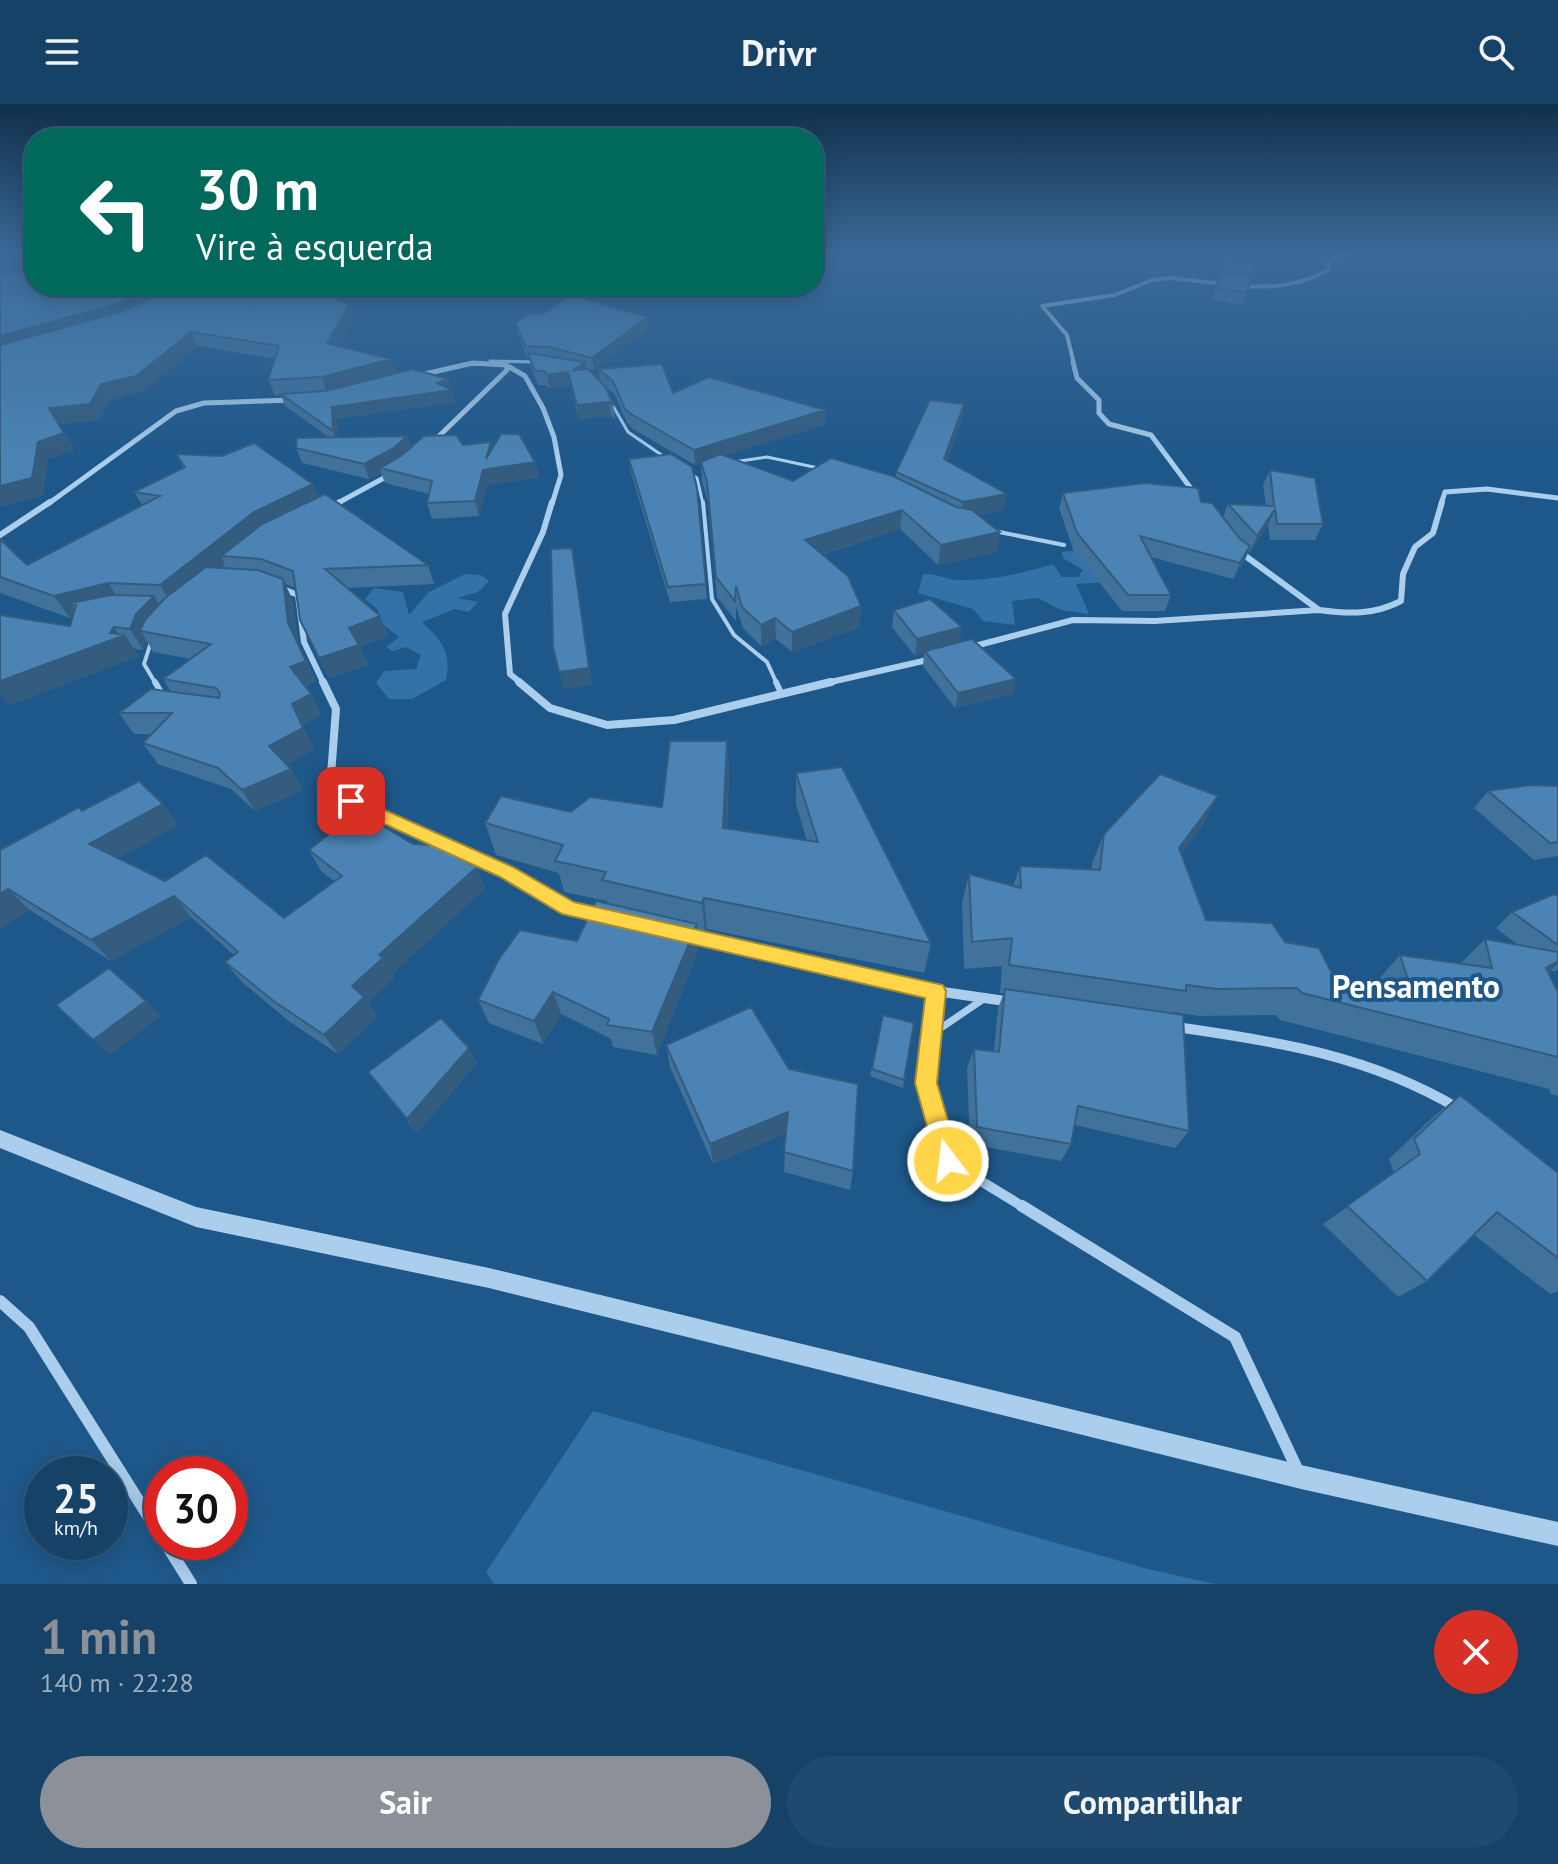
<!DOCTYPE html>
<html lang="pt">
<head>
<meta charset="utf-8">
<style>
  body { margin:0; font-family:"PT Sans",sans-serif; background:#1f496e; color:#f1f3f6; height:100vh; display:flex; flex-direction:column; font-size:30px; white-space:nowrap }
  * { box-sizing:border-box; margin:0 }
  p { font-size:26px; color:#9eb0c0 }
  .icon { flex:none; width:44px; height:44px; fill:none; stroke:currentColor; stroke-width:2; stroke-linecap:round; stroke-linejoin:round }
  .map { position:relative; height:1480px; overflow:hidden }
  .details { display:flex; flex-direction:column; background:#164268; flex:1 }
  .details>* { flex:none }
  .guide { position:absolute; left:24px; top:24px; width:800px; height:168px; border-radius:32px; box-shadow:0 4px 20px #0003,0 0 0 2px #355b7c; background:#00695c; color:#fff; overflow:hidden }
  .speed { position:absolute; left:24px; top:1352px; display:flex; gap:16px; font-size:40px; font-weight:700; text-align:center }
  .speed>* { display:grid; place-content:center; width:104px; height:104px; border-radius:50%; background:#164268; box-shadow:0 4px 20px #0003,0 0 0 2px #355b7c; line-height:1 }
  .speed small { font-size:20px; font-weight:400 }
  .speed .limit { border:12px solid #d22; background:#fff; color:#111 }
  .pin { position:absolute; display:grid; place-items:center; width:68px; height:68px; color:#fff; margin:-34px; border-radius:16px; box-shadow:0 4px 12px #0006 }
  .me { position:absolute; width:88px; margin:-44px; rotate:345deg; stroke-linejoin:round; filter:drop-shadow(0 0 6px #0008) }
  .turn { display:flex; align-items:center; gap:28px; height:168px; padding:0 40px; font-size:36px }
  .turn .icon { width:104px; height:104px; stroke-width:2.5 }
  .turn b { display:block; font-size:56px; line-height:68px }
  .round { display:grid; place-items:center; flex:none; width:84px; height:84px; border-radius:42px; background:#1f496e }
  .summary { display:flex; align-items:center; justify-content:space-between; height:136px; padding:0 40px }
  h1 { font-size:48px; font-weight:700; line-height:60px; color:#8c9099 }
  .button { display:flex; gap:16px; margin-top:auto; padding:16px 40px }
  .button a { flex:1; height:92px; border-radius:48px; background:#8c9099; color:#fff; font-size:32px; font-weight:700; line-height:92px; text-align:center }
  .button a+a { background:#1f496e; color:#f1f3f6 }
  header { display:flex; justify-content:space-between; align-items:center; height:104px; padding:0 40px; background:#164268; font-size:36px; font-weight:700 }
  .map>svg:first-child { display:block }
  .green { fill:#3272a8 }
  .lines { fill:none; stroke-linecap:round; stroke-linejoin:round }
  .service-far3 { stroke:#aaceec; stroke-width:3 }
  .service-far2 { stroke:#aaceec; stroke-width:4 }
  .service-far1 { stroke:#aaceec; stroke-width:6 }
  .service { stroke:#aaceec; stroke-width:7 }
  .minor-far5 { stroke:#aaceec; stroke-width:4 }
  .minor-far4 { stroke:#aaceec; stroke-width:5 }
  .minor-far3 { stroke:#aaceec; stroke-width:6 }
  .minor-far2 { stroke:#aaceec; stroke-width:8 }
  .minor-far1 { stroke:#aaceec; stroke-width:10 }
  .minor { stroke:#aaceec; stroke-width:12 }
  .tertiary { fill:#aaceec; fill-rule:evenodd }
  .wall { fill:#40729b }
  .shaded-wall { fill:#345c7e }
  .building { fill:#4b84b4; stroke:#345c7e; stroke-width:2 }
  .route { fill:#ffd54a; stroke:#a68a30; stroke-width:2 }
  .labels { text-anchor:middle; stroke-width:8; stroke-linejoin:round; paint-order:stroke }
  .district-label { font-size:32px; font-weight:bold; fill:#fff; stroke:#1e588a }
</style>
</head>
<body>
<header><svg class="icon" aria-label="menu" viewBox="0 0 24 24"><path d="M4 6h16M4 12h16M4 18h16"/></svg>Drivr<svg class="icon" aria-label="search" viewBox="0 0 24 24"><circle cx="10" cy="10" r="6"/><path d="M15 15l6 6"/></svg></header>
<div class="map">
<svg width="1558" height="1480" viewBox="0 0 1558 1480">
  <rect width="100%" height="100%" fill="#1e588a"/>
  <path class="green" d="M 1078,446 L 1109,478 L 1076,480 L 1089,510 L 1061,506 L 1038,494 L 1012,497 L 1015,521 L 983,517 L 973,505 L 918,489 L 923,470 C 937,469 947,476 960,476 C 992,477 1022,469 1053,460 L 1062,473 L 1078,473 L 1083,466 L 1063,454 L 1062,448 Z
    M 465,470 L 481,471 L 489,477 L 478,488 L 457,494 L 478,498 L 469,508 L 455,505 L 422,518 C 441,536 452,548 446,576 L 412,595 L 389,595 L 376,579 L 384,567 L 416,565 L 421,551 L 406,543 L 393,547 L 386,543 L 399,533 L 377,516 L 378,506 L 365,495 L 374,484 L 403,488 L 409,511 L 429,488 Z
    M 593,1307 L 1148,1465 L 1215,1480 L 494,1480 L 486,1468 Z"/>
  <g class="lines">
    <path class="service-far3" d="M 490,257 L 538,258
      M 605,288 L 628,328 L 666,354
      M 733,358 L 767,353 L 823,365
      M 689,369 L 697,374 L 703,400"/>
    <path class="service-far2" d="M 703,398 L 712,495 L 734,531 L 767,558 L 777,580
      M 994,427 L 1064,441
      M 152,535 L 144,560 L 156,580"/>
    <path class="service-far1" d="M 155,578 L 162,590
      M 776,578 L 781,589"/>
    <path class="service" d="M 932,930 L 985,894"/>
    <path class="minor-far5" d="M 1239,182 C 1270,184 1300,182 1328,166 L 1328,157 L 1349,149
      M 465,260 L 500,260
      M 1074,260 L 1067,231 L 1042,202 L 1115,191 L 1152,176 L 1169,174 L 1226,180"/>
    <path class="minor-far4" d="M 1073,258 L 1077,274 L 1099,296 L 1099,309 L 1109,320 L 1151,331 L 1195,390
      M 506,261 L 525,272 L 543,304 L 554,333 L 561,371 L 552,400
      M 420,271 L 473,259 L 506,261 L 507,266 L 435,336
      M 48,400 L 176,307 L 204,299 L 293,296
      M 336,400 L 393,369
      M 1441,400 L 1445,388 L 1487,385 L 1558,394"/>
    <path class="minor-far3" d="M 331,403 L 340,398
      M 0,431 L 50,398
      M 278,483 L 298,491 L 304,538 L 324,580
      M 1319,506 C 1349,510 1374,511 1401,497 L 1403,470 L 1415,443 L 1433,429 L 1442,398
      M 971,543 L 1073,516 L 1155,517 L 1319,506 L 1240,448
      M 522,580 L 510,570 L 505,510 L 543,428 L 552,398
      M 822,580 L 932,555"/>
    <path class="minor-far2" d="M 323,578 L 336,605 L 331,671 L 351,697 L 506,768 L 569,805 L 591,810
      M 519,578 L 550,604 L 607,621 L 674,616 L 831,578"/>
    <path class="minor-far1" d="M 582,808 L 601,812
      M 688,833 L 936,887 L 1012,898
      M 936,887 L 926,979 L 948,1057 L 1025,1104
      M 1176,923 C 1276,937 1371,952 1459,1005"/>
    <path class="minor" d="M 1022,1102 L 1235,1233 L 1299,1369
      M 0,1197 L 29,1223 L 162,1434
      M 165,1438 L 191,1480"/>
    <path class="tertiary" d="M 0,1026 L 196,1103 L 489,1164 L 1301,1361 L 1558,1418 L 1558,1442 L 1301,1385 L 489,1184 L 196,1123 L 0,1044 Z"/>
  </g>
  <path class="wall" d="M 1229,149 L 1259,149 L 1243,201 L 1211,196 Z
    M 1307,149 L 1329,149 L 1323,153 Z
    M 0,154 L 4,168 L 350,200 L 354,214 L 339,242 L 395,269 L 451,286 L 455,298 L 336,315 L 337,333 L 407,332 L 411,343 L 463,341 L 493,345 L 535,358 L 539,373 L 487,381 L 479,412 L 432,415 L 427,399 L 429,390 L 385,379 L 381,369 L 369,375 L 302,359 L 296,344 L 329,333 L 285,302 L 281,291 L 275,291 L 268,276 L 275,255 L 198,242 L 144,287 L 110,296 L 99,316 L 59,320 L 74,345 L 48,355 L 43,391 L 0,403 Z
    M 516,219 L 649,225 L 594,266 L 586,264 L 600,276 L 598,265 L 673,289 L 825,306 L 824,321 L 725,351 L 793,377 L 896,374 L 896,368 L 964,300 L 962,314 L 947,357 L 1004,406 L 978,411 L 997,448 L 938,461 L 900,425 L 822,451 L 860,523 L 792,548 L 776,535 L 761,542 L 743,524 L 736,502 L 736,517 L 717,493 L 708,398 L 702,377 L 701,359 L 695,361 L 633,325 L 627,319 L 615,291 L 606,283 L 613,300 L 615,315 L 611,312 L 579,315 L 571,282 L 550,285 L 547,281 L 538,281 L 531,263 L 529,254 L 527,254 L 518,230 Z
    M 176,350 L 313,380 L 318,393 L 428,461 L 434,480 L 347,484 L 388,532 L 360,543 L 368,561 L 329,574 L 300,516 L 296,484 L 285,480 L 292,495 L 298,539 L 316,577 L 305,582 L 311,590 L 321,611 L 302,621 L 314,645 L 287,660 L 291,665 L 303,686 L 255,707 L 231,685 L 158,660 L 143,639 L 152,630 L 134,630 L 119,609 L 171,588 L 163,575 L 191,555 L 153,548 L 147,537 L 143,546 L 134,545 L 139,552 L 9,601 L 70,522 L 73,514 L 70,514 L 0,489 L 0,435 L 27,461 L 142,401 L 134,388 L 183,364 Z
    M 629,355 L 697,384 L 707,495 L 670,498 L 631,369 Z
    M 1270,366 L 1323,420 L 1315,436 L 1270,436 L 1268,421 L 1250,448 L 1249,447 L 1244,458 L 1233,475 L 1151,453 L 1171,491 L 1165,507 L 1122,507 L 1073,445 L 1059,404 L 1063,389 L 1201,398 L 1223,413 L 1228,400 L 1266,402 L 1263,381 Z
    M 894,506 L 959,538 L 1013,590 L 955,604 L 923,562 L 924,549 L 915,552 L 892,523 Z
    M 727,637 L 729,669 L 727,724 L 807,737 L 796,700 L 796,669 L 931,839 L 924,869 L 707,825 L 705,829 L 697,827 L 699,844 L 657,951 L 613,943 L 611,935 L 561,910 L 543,940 L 489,919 L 478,896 L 577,837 L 608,800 L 607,797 L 564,788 L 559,769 L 496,751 L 485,719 L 571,708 L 662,703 Z
    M 1558,682 L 1558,752 L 1534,756 L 1474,704 L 1488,687 Z
    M 82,707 L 178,721 L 118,754 L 165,777 L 284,814 L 334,777 L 321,767 L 309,746 L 413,740 L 477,763 L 485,784 L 392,870 L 394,874 L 368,898 L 377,913 L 338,950 L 290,918 L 242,878 L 225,858 L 234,851 L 191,813 L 111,857 L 30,806 L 0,824 L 0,746 Z
    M 1203,721 L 1181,750 L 1206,816 L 1285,838 L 1340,885 L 1377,883 L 1376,878 L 1400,851 L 1461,859 L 1485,835 L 1518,841 L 1496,824 L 1512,808 L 1558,792 L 1558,865 L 1554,868 L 1551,866 L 1548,869 L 1558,888 L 1558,992 L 1551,990 L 1549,985 L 1280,916 L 1276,911 L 1199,912 L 1173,908 L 1189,1027 L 1175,1044 L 1075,1021 L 1071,1040 L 1061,1057 L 970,1040 L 967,964 L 974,945 L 994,947 L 998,904 L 1004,889 L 1000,889 L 1002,862 L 964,865 L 962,799 L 969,770 L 1013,782 L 1020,762 L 1092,765 L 1092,759 L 1104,730 Z
    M 883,911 L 914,919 L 903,984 L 870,972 Z
    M 666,941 L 789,965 L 853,1067 L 850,1086 L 784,1068 L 786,1029 L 713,1060 L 670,963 Z
    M 477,959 L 417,1029 L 368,968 Z
    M 1460,991 L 1558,1069 L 1558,1187 L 1550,1190 L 1474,1131 L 1427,1177 L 1398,1193 L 1323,1120 L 1394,1069 L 1389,1055 L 1434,1012 Z"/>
  <path class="shaded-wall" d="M 0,154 L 7,176 L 0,180 Z
    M 157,182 L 193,182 L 0,249 L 0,232 Z
    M 350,200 L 354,214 L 332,254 L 327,239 Z
    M 648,213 L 649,225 L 594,266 L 592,254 Z
    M 191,228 L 198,242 L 144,287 L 110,296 L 99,316 L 58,320 L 49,304 L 101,280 Z
    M 391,255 L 396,270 L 327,289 L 322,273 Z
    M 585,258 L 587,272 L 574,266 Z
    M 568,268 L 571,282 L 550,285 L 547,271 Z
    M 448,275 L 455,298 L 336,315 L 338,339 L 333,327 L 332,303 L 437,279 Z
    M 609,298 L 611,312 L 579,315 L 577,301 Z
    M 964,300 L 962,314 L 942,370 L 944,355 Z
    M 825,306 L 824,321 L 695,361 L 694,346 Z
    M 64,329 L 74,345 L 48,355 L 43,391 L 0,403 L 0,382 L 38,338 Z
    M 407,332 L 412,347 L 380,364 L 381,369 L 369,375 L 364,360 Z
    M 491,338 L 495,353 L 535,358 L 539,373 L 487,381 L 479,412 L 475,397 Z
    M 313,380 L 322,401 L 221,452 L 225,461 L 173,503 L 160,481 L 254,408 Z
    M 1007,390 L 1004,406 L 960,414 L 963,398 Z
    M 1275,405 L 1268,421 L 1250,448 L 1257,432 Z
    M 902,406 L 900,425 L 805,456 L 805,436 Z
    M 1000,428 L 997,448 L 938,461 L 941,441 Z
    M 1250,442 L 1244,458 L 1233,475 L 1240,459 Z
    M 572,444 L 592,581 L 563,585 L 559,568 Z
    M 283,475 L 292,495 L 298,539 L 316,577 L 301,583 L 290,563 L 288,519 Z
    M 108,479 L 123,502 L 76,501 L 71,499 L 80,512 L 70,514 L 54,492 Z
    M 154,492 L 166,512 L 140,527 L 147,537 L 143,546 L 130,525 L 136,510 Z
    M 861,502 L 860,523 L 792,548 L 792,528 Z
    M 380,512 L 388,532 L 360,543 L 368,561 L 329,574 L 319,554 L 349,524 Z
    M 775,514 L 776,535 L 761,542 L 761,521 Z
    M 114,523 L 121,533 L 125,531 L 139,552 L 9,601 L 0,590 L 0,577 L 110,529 Z
    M 962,523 L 959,540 L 915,552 L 917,535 Z
    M 1016,575 L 1013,590 L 955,604 L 958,589 Z
    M 311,590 L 321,611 L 302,621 L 314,645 L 281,663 L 269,642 L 292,600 Z
    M 727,637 L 729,669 L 725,755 L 723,724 Z
    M 291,665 L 303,686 L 255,707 L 242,686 Z
    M 1218,692 L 1203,721 L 1164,773 L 1179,744 Z
    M 163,700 L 178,721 L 107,761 L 89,740 Z
    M 477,763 L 485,784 L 392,870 L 394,874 L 368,898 L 377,913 L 338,950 L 324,931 L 352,882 L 379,851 Z
    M 8,785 L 30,806 L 0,824 L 0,790 Z
    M 174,792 L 191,813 L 111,857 L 91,836 Z
    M 704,794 L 707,825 L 705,829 L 702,799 Z
    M 697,820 L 699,844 L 657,951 L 652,928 Z
    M 1558,857 L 1558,860 L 1538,877 L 1546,864 Z
    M 553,888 L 561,910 L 543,940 L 534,917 Z
    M 146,897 L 161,912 L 110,951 L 93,936 Z
    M 469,944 L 477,959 L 417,1029 L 407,1015 Z
    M 788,1008 L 788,1028 L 713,1060 L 710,1040 Z"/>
  <path class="building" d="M 1229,149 L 1259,149 L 1252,169 L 1223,166 Z
    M 34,166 L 34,182 L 157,182 L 117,200 L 0,232 L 0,169 Z
    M 1221,170 L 1252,173 L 1247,188 L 1215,184 Z
    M 178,182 L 302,182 L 350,200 L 327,239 L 391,255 L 322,273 L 268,276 L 279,242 L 191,228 L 136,272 L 101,280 L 90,300 L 49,304 L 64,329 L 38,338 L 32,374 L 0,382 L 0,241 L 120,208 Z
    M 571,191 L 648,213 L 592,254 L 549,243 L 525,242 L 516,219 L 531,209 L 543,210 Z
    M 528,249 L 585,258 L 574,266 L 588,265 L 605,282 L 613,300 L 609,298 L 577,301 L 568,268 L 547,271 L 545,267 L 535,267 Z
    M 662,260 L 673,289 L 709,273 L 825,306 L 694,346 L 631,310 L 625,305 L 613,277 L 598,265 Z
    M 413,265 L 448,275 L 437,279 L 452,286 L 332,303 L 333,327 L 281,290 L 325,287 Z
    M 930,296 L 964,300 L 944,355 L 1007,390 L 963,398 L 896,368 Z
    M 501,330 L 519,330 L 535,358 L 483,366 L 475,397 L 427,399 L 432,377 L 380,364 L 401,352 L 424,332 L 456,331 L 463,341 L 491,338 L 486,355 Z
    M 407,332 L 394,344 L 364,360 L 296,344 L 297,334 Z
    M 254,339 L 313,380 L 254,408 L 160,481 L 108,479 L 54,492 L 0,473 L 0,435 L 27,461 L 160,392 L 134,388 L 185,363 L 176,350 L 222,352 Z
    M 671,350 L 692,363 L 697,384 L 706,480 L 668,483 L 629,355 Z
    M 720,350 L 793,377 L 831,354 L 893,372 L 956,403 L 972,406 L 1000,428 L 941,441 L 902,406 L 805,436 L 848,472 L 861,502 L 792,528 L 775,514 L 761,521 L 742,503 L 736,482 L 735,497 L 716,473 L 707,378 L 701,358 Z
    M 1270,366 L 1315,374 L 1323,420 L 1277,420 L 1275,405 L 1257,432 L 1228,400 L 1274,402 Z
    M 1144,379 L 1198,384 L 1201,398 L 1212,399 L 1240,435 L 1250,442 L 1240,459 L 1140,432 L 1171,491 L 1128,491 L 1077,429 L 1063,389 Z
    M 325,390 L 428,461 L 325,465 L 380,512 L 349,524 L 359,541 L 319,554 L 300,516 L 293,467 L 261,455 L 221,452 L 262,420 Z
    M 572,444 L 589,564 L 559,568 L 553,543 L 551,445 Z
    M 206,463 L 258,466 L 283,475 L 288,519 L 306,557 L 290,563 L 311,590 L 292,600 L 303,624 L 269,642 L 291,665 L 242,686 L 218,664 L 143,639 L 172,609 L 119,609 L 151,585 L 219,594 L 220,589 L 216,584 L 163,575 L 211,540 L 140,527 L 145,516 L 165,494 Z
    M 111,491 L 154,492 L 136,510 L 130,525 L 114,523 L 110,529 L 125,531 L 0,577 L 0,511 L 70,522 L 76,501 L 71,499 Z
    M 930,495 L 962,523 L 917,535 L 894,506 Z
    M 972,535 L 1016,575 L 958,589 L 925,547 Z
    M 670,637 L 727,637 L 723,724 L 818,738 L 796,669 L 842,663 L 931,839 L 704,794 L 702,799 L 602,776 L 606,768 L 555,757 L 563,741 L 485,719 L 501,692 L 571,708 L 590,693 L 662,703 Z
    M 1160,670 L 1218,692 L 1179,744 L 1206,816 L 1272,819 L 1285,838 L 1319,844 L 1340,885 L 1410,881 L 1400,851 L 1492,864 L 1485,835 L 1558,848 L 1558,857 L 1546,864 L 1558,888 L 1558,953 L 1302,889 L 1297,884 L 1217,885 L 1186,881 L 1186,887 L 1009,861 L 1012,834 L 972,838 L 969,770 L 1021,784 L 1020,762 L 1100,766 L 1104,730 Z
    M 139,677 L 163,700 L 89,740 L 165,777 L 206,751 L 284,814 L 342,772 L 309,746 L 358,707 L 413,740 L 434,741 L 477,763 L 379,851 L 383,854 L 352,882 L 364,893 L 324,931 L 275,898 L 225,858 L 238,848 L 174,792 L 91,836 L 8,785 L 0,790 L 0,746 L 79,703 L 82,707 Z
    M 1532,681 L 1558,682 L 1558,738 L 1550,739 L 1488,687 Z
    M 1554,790 L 1558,792 L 1558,841 L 1512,808 Z
    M 596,797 L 697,820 L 652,928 L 607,921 L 609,915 L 553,888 L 534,917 L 478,896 L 499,855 L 520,826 L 577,837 Z
    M 109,864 L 146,897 L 93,936 L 56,901 Z
    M 1005,885 L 1183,911 L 1189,1027 L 1078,1002 L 1071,1040 L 977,1023 L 974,945 L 999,948 Z
    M 751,903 L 789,965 L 858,980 L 853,1067 L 784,1048 L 788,1008 L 710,1040 L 666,941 Z
    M 883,911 L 914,919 L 904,976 L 872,965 Z
    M 441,914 L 469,944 L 407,1015 L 368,968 Z
    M 1460,991 L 1558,1069 L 1558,1154 L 1497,1108 L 1427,1177 L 1347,1102 L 1420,1050 L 1414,1035 Z"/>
  <linearGradient id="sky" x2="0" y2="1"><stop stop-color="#10304c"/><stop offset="0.42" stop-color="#3b6a98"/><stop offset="1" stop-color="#3b6a98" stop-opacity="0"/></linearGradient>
  <rect width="1558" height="357" fill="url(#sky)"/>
  <path class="route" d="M 351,691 L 513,763 L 574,798 L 943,881 L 946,887 L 937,979 L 960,1057 L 956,1066 L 948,1069 L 939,1066 L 915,979 L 925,894 L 562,810 L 500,773 L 345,702 L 343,697 L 345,693 Z"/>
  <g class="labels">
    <g class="district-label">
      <text x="1416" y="894">Pensamento</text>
    </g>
  </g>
</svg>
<div class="speed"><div>25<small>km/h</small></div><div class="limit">30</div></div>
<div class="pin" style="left:351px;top:697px;background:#d93025"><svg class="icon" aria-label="arrive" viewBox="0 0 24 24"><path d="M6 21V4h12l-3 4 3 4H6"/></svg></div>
<svg class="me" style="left:948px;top:1057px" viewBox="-20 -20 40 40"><circle r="17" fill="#ffd54a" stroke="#fff" stroke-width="3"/><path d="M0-11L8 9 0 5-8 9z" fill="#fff"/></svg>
<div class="guide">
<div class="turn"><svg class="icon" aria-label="left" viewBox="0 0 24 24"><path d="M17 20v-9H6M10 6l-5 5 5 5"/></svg><div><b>30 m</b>Vire à esquerda</div></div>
</div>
</div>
<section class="details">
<div class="summary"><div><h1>1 min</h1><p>140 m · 22:28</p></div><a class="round" style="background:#d93025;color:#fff"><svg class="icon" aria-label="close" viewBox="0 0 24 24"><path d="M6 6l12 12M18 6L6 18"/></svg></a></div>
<div class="button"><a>Sair</a><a>Compartilhar</a></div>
</section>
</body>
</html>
